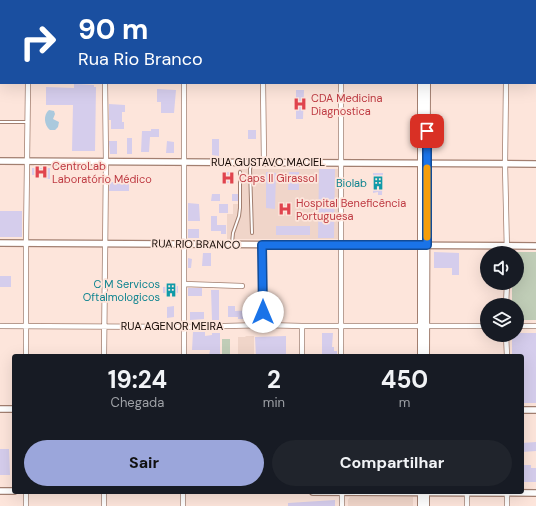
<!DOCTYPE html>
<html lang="pt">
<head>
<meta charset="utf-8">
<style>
  body { margin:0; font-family:"DM Sans",sans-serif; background:#20242c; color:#f1f3f6; height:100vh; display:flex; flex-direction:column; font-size:15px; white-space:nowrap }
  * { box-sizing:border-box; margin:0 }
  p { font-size:13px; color:#9ea1a6 }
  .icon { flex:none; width:22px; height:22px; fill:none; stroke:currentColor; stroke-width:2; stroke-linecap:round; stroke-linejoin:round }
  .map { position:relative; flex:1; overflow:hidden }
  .details { position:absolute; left:12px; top:354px; width:512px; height:140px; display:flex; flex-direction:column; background:#171b24; border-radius:4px; box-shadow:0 4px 16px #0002 }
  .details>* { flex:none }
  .hud { position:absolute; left:0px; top:0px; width:536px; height:84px; box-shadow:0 4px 16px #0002; background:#1a4fa0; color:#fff; overflow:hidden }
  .tools { position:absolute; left:480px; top:246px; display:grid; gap:8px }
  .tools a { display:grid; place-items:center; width:44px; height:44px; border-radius:50%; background:#171b24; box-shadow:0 4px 16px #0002; font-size:20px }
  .pin { position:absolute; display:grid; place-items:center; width:34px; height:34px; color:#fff; margin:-17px; border-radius:8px; box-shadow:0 2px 6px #0006 }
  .me { position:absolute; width:44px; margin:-22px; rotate:0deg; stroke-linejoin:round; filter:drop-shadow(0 0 3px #0008) }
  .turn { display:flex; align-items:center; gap:14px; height:84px; padding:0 12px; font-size:18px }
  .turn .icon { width:52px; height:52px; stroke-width:2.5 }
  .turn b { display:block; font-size:28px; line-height:34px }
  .eta { display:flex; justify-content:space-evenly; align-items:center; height:68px; text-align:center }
  .eta b { font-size:24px; font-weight:700; line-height:28px }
  .primary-button { display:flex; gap:8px; margin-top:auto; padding:8px 12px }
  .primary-button a { flex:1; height:46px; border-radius:24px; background:#9ba6db; color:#111; font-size:16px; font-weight:700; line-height:46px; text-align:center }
  .primary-button a+a { background:#20242c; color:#f1f3f6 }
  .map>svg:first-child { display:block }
  .built { fill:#f0d5c9 }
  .green { fill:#c0cdb7 }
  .water { fill:#aac9dd }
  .building { fill:#d5cdec }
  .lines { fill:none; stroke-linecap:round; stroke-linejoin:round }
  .service-casing { stroke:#a27f70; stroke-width:4 }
  .minor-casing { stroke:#a27f70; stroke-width:6 }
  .tertiary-casing { stroke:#a27f70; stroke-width:8 }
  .secondary-casing { stroke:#a27f70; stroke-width:8 }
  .service { stroke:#fff; stroke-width:2 }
  .minor { stroke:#fff; stroke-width:4.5 }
  .tertiary { stroke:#fff; stroke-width:5.5 }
  .secondary { stroke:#fff; stroke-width:6 }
  .route-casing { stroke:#114b97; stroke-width:10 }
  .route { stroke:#1a73e8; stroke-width:7 }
  .slow { stroke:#f59e0b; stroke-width:7 }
  .labels { text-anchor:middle; stroke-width:3.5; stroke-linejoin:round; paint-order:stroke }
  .health-label { font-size:11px; fill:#be3a42; stroke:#fde5db; text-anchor:start }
  .street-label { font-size:11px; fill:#150904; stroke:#fde5db }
  .culture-label { font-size:11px; fill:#0d838f; stroke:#fde5db; text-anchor:end }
</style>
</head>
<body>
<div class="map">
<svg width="536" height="506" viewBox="0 0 536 506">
  <rect width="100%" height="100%" fill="#fde5db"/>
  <path class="built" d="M 239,169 L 338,169 L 338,239 L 227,239 L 227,214 L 233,214 L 233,204 L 239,204 Z
    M 246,336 L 254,336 L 254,356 L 238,356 L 238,337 L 245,337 Z
    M 350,497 L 413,497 L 413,506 L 348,506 L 348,500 Z"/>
  <path class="green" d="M 513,252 L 536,252 L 536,320 L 517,320 L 517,305 L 512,305 L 512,283 L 517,283 L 517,253 L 513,253 Z
    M 222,339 L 230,339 L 230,356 L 222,356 Z"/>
  <path class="water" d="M 49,110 L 54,111 L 55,114 L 53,119 L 59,122 L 58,127 L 55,130 L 50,130 C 44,125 43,115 49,110 Z"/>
  <path class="building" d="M 74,84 L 94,85 L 94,87 L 96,87 L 95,151 L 72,151 L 73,105 L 46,105 L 46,87 L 74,88 Z
    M 157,89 L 176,90 L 174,113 L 161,113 L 161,102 L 157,102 Z
    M 296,90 L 304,90 L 303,119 L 296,119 Z
    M 109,104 L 125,105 L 125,112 L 122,112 L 122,122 L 124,122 L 124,129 L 111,129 L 111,120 L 109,120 Z
    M 151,129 L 159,129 L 159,137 L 150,137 L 149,152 L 141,152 L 142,131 L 151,131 Z
    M 248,130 L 256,130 L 256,139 L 248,139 Z
    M 127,138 L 132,138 L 132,154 L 127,154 Z
    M 212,139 L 219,139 L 219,156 L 212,155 Z
    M 109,141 L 117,141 L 117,154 L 110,154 Z
    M 167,141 L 174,142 L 174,153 L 166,153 Z
    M 32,168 L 50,168 L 50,179 L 44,179 L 44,175 L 32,175 Z
    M 319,169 L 335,169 L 334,238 L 318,238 Z
    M 225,172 L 232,172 L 232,183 L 225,183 Z
    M 266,172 L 276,173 L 275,209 L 266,208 Z
    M 289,172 L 299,172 L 299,190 L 288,190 Z
    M 373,173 L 383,173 L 382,195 L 378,195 L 378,192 L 373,193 Z
    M 110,182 L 129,182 L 129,191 L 109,191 Z
    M 212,194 L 220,194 L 220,201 L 211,201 Z
    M 232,194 L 238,194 L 238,201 L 232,201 Z
    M 188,203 L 199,204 L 200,221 L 188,221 Z
    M 219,204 L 228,204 L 228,213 L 219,213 Z
    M 0,211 L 22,211 L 22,237 L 0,237 Z
    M 211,216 L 217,216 L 217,225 L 226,225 L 226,234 L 221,234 L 221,231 L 211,231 Z
    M 276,226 L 310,226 L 310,235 L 276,235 Z
    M 188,229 L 199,229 L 199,238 L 188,238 Z
    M 434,252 L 459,253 L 459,275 L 452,275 L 452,268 L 434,268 Z
    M 203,253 L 211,253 L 211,266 L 202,266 Z
    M 188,258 L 192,259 L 191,268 L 188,268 Z
    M 0,276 L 11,276 L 11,287 L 0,287 Z
    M 178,286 L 178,293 L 163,293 L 163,287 Z
    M 188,288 L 202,288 L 202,296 L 188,296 Z
    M 211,290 L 219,290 L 219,320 L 212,320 Z
    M 174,306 L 174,317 L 167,318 L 167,307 Z
    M 228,306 L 235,306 L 235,311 L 254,310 L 254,319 L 238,319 L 238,317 L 228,317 Z
    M 190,312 L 204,312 L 204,319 L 190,320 Z
    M 193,332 L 205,332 L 205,336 L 212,335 L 212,333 L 220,333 L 220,356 L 209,356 L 210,350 L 192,350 Z
    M 322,333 L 333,333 L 332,347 L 334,347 L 334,351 L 337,351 L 337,356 L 322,356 Z
    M 517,333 L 536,333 L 536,403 L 522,403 L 522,356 L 512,356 L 512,335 L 517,335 Z
    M 286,336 L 286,356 L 256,356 L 255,337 Z
    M 536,442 L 536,451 L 522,452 L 522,443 Z
    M 0,449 L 9,449 L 10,475 L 0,475 Z
    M 524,465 L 531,465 L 531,468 L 536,468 L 536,482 L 524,482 Z
    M 335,500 L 335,506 L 288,506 L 288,503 Z"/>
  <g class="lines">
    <g class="service-casing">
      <path id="service" d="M 0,122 L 27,122
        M 252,233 L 250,169 L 252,163
        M 232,243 L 233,233 L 239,216 L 240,208 L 240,172"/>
    </g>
    <g class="minor-casing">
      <path id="minor" d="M 27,0 L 27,1
        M 105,0 L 105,1
        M 183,0 L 183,1
        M 342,0 L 342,1
        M 264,1 L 264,0
        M 506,1 L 506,0
        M 0,80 L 1,80
        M 535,80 L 536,80
        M 263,83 L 264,162
        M 506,83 L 505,164 L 507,253
        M 262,245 L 263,325
        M 184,284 L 242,286
        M 506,305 L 507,283
        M 0,326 L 184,327 L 263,325 L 302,326 L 487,326
        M 302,326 L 302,356
        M 517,326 L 536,326
        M 506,335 L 507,356
        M 26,356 L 26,243 L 28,83
        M 104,356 L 106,162 L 105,83
        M 184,356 L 184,83
        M 341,356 L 341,83
        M 104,492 L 104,506
        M 507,492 L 507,506
        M 467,493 L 467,506
        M 26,506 L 26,492
        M 183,506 L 183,492
        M 342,506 L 342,492"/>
    </g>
    <g class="tertiary-casing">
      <path id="tertiary" d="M 0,161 L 536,164
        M 0,243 L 536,246
        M 0,409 L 14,409
        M 522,410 L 536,410
        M 0,491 L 14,491
        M 313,492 L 536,493"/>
    </g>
    <g class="secondary-casing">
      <path id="secondary" d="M 422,1 L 422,0
        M 427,1 L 427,0
        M 421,356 L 421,83
        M 426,356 L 427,83
        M 426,492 L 426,506
        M 421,506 L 421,492"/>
    </g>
    <use href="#service" class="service"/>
    <use href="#minor" class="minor"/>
    <use href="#tertiary" class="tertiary"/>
    <use href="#secondary" class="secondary"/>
  </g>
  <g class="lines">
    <g class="route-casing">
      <path id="route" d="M 263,312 L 262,245 L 427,245 L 427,131"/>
    </g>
    <use href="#route" class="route"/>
    <path class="slow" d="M 427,168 L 427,237"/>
  </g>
  <defs>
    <g id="hospital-bare" transform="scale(1.08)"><path d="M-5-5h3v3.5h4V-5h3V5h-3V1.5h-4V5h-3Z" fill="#e0444e" stroke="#fde5db" stroke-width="2.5" paint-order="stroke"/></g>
    <g id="building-bare" transform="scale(1.08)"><path d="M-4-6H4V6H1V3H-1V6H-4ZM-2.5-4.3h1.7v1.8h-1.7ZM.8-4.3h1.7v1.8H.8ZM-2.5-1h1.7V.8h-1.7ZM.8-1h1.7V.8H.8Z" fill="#0f9aa8" stroke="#fde5db" stroke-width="2.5" paint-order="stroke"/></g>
  </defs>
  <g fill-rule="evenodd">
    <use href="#hospital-bare" x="300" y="104"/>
    <use href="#hospital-bare" x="41" y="172"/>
    <use href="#hospital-bare" x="228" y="178"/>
    <use href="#building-bare" x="378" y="183"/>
    <use href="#hospital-bare" x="285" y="209"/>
    <use href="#building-bare" x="171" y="290"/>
  </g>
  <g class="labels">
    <g class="health-label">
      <text x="311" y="102">CDA Medicina<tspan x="311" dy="13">Diagnostica</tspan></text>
      <text x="52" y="170">CentroLab<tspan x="52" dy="13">Laboratório Médico</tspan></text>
      <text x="239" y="182">Caps II Girassol</text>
      <text x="296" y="207">Hospital Beneficência<tspan x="296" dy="13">Portuguesa</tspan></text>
    </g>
    <g class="street-label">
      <text x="268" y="166">RUA GUSTAVO MACIEL</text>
      <text transform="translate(196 244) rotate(1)" y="4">RUA RIO BRANCO</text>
      <text x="172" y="330">RUA AGENOR MEIRA</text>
    </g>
    <g class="culture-label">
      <text x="367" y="187">Biolab</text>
      <text x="160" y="288">C M Servicos<tspan x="160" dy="13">Oftalmologicos</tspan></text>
    </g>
  </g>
</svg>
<div class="tools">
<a><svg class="icon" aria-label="sound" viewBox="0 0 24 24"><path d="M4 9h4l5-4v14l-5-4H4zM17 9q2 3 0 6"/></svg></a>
<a><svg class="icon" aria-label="layers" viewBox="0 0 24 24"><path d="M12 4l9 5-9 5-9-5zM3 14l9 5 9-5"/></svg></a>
</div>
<div class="pin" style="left:427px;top:131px;background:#d93025"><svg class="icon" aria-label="arrive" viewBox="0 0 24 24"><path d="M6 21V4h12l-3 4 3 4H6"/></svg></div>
<svg class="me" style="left:263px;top:312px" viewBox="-20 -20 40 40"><circle r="19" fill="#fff"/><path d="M0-13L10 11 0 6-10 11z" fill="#1a73e8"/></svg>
<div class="hud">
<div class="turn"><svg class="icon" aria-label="right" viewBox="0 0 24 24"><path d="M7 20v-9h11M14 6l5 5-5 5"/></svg><div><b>90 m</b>Rua Rio Branco</div></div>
</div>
<section class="details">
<div class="eta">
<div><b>19:24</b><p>Chegada</p></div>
<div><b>2</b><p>min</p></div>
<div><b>450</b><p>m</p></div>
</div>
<div class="primary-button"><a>Sair</a><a>Compartilhar</a></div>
</section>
</div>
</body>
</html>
